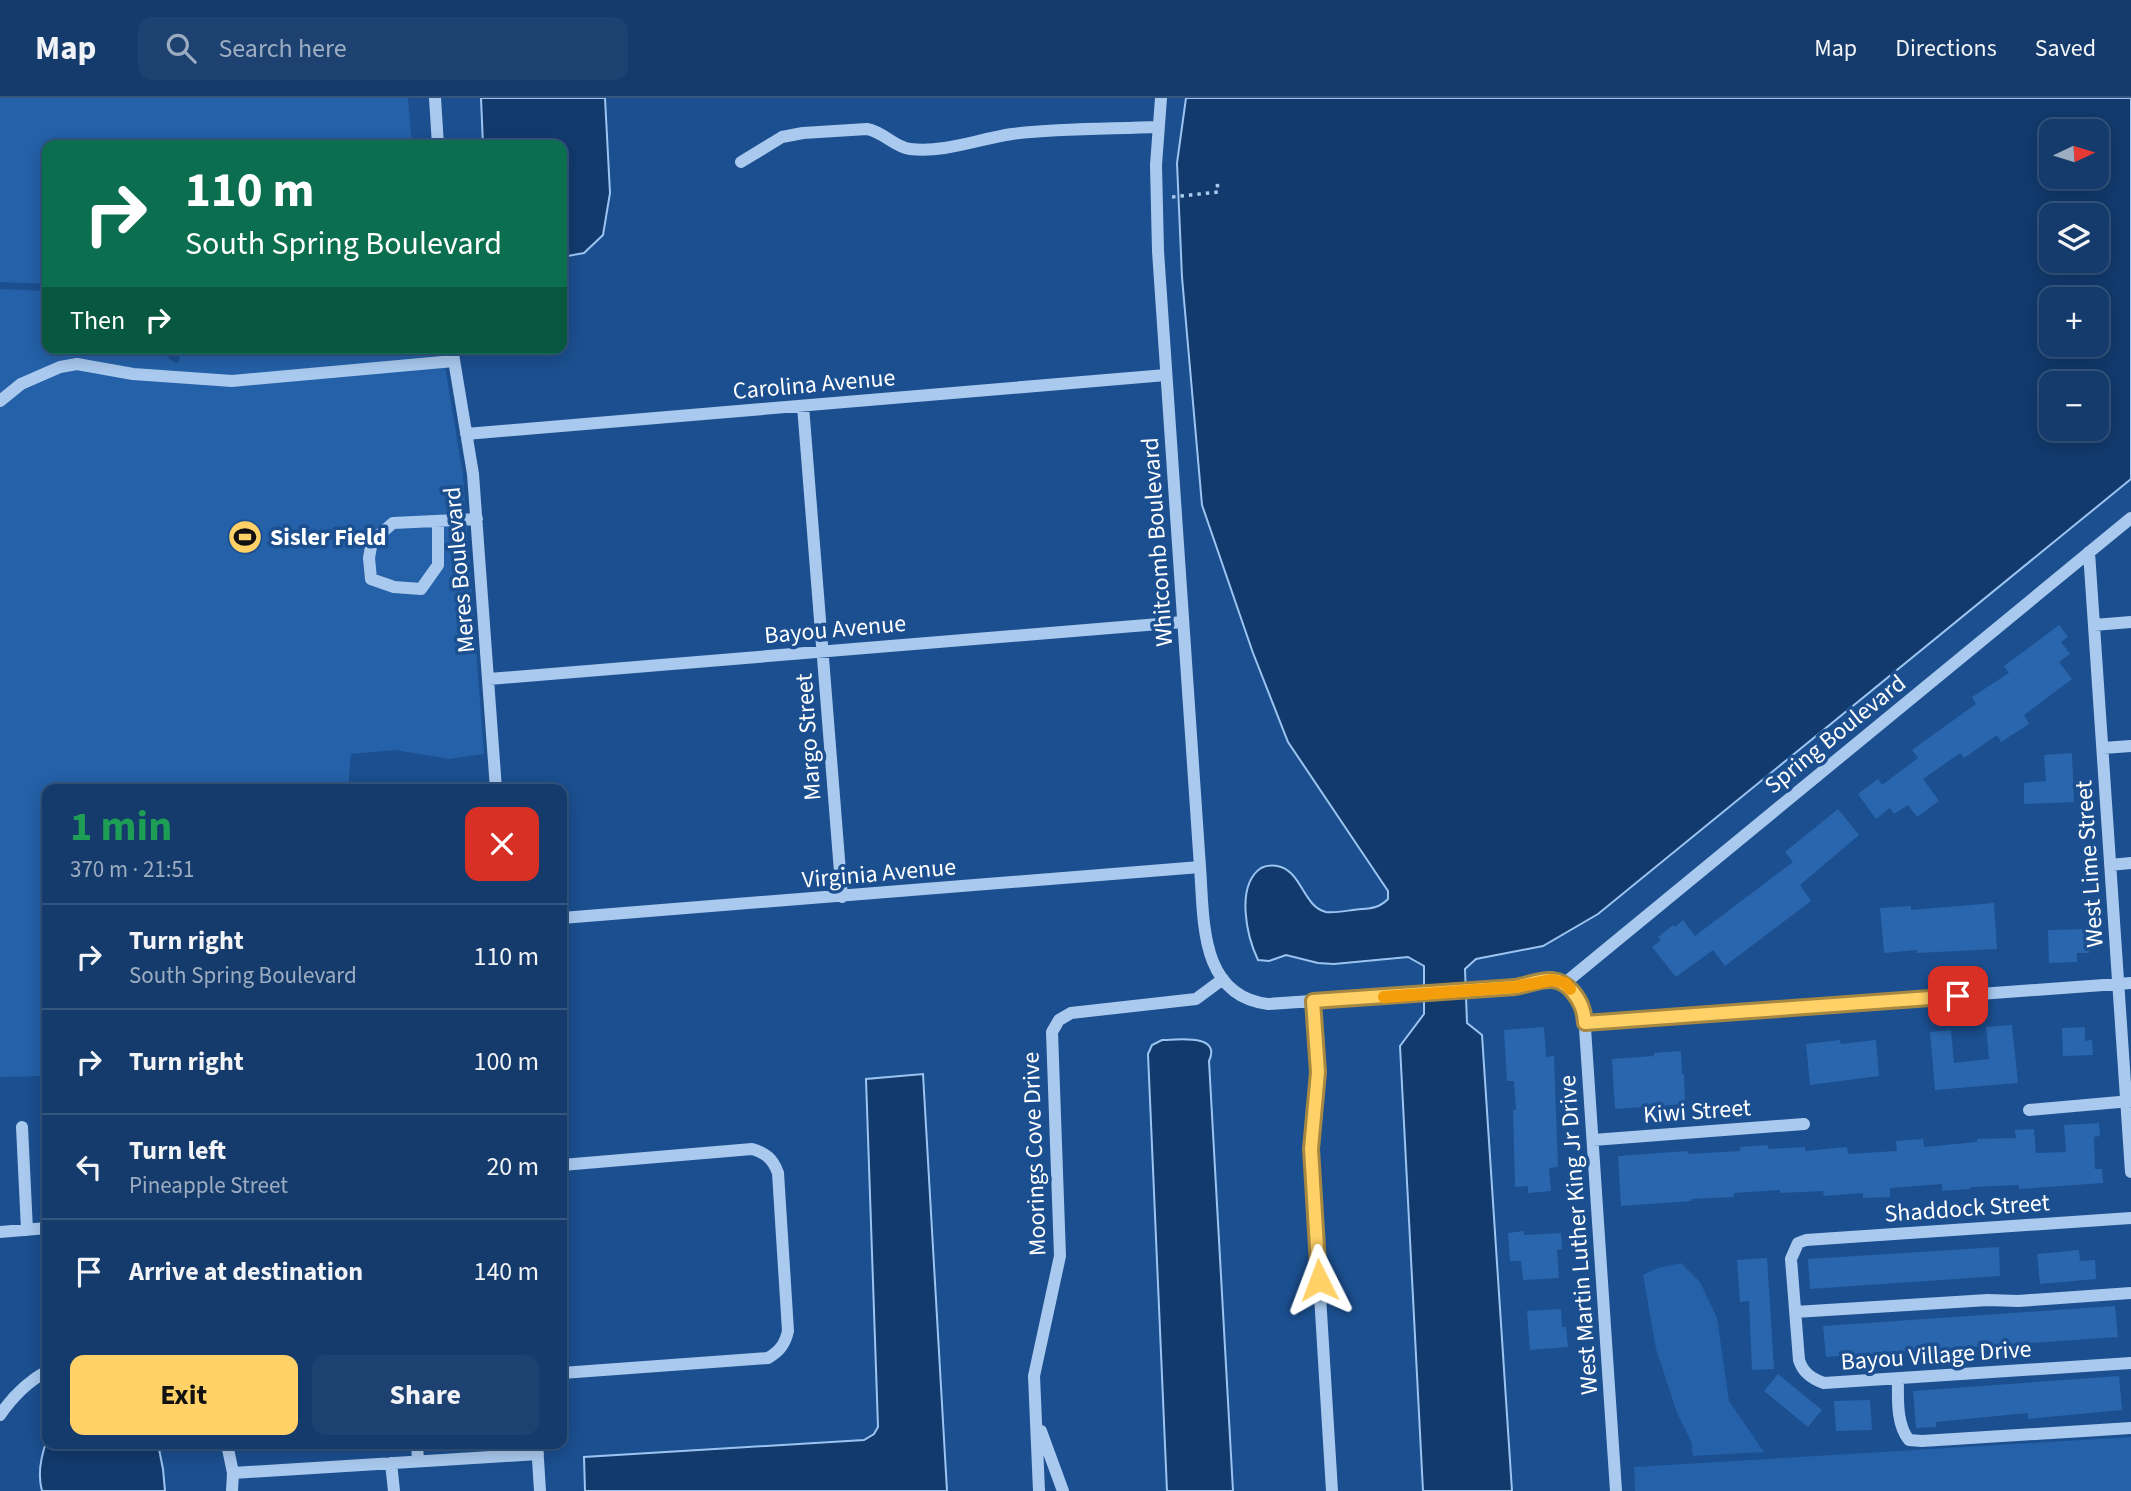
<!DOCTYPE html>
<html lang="en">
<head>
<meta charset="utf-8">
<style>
  body { margin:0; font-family:"Source Sans 3",sans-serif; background:#1d4271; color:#f1f3f6; height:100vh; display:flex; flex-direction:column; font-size:26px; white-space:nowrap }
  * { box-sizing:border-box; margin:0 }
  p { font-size:23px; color:#9dadc1 }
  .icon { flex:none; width:38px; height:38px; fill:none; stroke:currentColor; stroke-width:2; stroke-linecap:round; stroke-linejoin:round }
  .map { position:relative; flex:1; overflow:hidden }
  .panel { position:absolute; left:42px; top:686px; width:525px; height:665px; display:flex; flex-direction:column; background:#143b6b; border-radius:14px; box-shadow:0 4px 18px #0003,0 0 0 2px #33557e }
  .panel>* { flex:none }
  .banner { position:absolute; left:42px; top:42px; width:525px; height:214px; border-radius:14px; box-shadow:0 4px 18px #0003,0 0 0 2px #33557e; background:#0b6e4f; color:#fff; overflow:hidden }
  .needle { width:46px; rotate:86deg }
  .tools { position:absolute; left:2039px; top:21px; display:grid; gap:14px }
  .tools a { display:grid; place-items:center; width:70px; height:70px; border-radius:14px; background:#143b6b; box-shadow:0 4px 18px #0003,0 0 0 2px #33557e; font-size:35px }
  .pin { position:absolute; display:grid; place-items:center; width:60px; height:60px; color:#fff; margin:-30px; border-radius:14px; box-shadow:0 4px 10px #0006 }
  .me { position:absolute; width:77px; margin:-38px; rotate:357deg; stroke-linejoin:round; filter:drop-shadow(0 0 5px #0008) }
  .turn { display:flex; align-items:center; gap:24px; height:147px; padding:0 28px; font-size:32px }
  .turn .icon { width:91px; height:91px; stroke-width:2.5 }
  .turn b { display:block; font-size:49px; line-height:60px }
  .then { display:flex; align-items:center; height:66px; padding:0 28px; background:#0003; gap:14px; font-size:26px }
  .round { display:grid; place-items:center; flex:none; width:74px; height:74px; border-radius:14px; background:#1d4271 }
  .headline { display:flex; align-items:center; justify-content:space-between; height:119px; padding:0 28px }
  h1 { font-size:42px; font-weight:700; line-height:52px; color:#1e9e55 }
  .cta { display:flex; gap:14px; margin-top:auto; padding:14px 28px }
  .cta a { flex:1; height:80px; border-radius:14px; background:#ffd166; color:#111; font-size:28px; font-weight:700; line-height:80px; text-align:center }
  .cta a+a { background:#1d4271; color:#f1f3f6 }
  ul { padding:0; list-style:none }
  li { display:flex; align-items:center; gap:21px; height:105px; padding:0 28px; border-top:2px solid #33557e }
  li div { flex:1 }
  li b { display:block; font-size:26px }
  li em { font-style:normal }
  header { display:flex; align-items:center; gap:42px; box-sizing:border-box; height:98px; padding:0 35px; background:#143b6b; border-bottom:2px solid #33557e }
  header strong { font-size:33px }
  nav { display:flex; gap:38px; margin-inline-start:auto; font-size:24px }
  .search { width:490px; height:63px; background:#1d4271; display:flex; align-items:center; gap:18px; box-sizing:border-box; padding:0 24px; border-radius:14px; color:#9dadc1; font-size:26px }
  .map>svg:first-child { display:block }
  .green { fill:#2461a8 }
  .water { fill:#123a6d; stroke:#9cc4f0; stroke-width:2; fill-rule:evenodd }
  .building { fill:#2a66ad }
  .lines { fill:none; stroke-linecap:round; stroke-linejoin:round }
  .path { stroke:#a9c9ee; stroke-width:3.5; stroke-dasharray:3.5 5; stroke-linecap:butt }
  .minor { stroke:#a9c9ee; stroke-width:12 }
  .route-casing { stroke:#a68842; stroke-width:18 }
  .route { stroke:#ffd166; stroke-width:12 }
  .slow { stroke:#f59e0b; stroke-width:12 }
  .labels { text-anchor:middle; stroke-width:7; stroke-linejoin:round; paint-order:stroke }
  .street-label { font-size:24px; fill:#fff; stroke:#1b4f8f }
  .poi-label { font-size:24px; font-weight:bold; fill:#fff; stroke:#1b4f8f; text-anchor:start }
</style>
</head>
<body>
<header>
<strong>Map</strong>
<div class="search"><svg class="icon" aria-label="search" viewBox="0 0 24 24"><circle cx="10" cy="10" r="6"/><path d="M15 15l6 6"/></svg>Search here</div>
<nav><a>Map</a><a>Directions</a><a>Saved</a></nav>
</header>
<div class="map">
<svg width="2131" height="1393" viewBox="0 0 2131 1393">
  <rect width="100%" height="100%" fill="#1b4f8f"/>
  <path class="green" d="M 0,0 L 408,0 L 412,47 L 47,47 L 47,186 L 0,184 Z
    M 0,191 L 47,193 L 47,250 L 156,250 L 175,265 L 178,264 L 180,259 L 169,250 L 442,250 L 463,377 L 484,656 L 449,661 L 395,652 L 351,656 L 348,691 L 47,691 L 47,978 L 0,979 Z
    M 1681,1165 L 1700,1184 L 1717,1220 L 1729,1303 L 1764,1354 L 1693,1358 L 1691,1343 L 1677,1315 L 1656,1251 L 1643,1177 L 1658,1170 Z
    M 2131,1339 L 2131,1393 L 1635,1393 L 1634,1369 Z"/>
  <path class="water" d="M 481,0 L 605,0 L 610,95 L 603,137 L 584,155 L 562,159 L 562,47 L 483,47 Z
    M 1186,0 L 2131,0 L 2131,381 L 1598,816 L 1543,848 L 1476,861 L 1465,871 L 1467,925 L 1482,937 L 1512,1393 L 1423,1393 L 1400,948 L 1424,916 L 1424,868 L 1408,859 L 1334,866 L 1318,865 L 1286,857 L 1269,863 L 1258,862 C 1247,839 1235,788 1261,770 C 1267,767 1274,767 1281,769 C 1302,776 1304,809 1326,814 C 1334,815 1345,813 1353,812 C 1368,810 1377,812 1388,801 L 1388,793 L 1288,644 L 1253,555 L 1202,407 L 1182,179 L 1177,65 ZM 2051,33 L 2096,33 L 2096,79 L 2051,79 ZM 2051,117 L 2096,117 L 2096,163 L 2051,163 ZM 2051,201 L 2096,201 L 2096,247 L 2051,247 ZM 2051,285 L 2096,285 L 2096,331 L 2051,331 Z
    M 1162,942 C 1176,942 1222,935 1209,963 L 1233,1393 L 1167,1393 L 1148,956 L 1152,947 Z
    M 923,976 L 947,1393 L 585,1393 L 584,1359 L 864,1342 L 874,1336 L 878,1329 L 866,981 Z
    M 47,1342 L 47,1346 L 158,1346 L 163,1371 L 165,1393 L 42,1393 C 37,1375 41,1358 47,1342 Z"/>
  <path class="building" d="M 2059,527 L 2068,539 L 2061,544 L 2070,556 L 2059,564 L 2072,581 L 2024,617 L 2029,626 L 2001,644 L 1997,637 L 1964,660 L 1960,655 L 1923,681 L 1939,703 L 1917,719 L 1908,707 L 1894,716 L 1890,710 L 1876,721 L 1858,696 L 1878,681 L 1882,687 L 1918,660 L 1912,652 L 1976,606 L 1972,599 L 2009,575 L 2004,568 Z
    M 2072,655 L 2074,704 L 2024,706 L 2024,685 L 2046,683 L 2044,657 Z
    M 1838,711 L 1859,737 L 1800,787 L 1811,803 L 1725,868 L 1713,852 L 1676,879 L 1652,849 L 1661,842 L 1658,839 L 1673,827 L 1675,829 L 1683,822 L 1695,838 L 1793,764 L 1785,754 Z
    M 1994,805 L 1997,851 L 1917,855 L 1917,852 L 1884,855 L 1880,810 L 1911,808 L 1911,812 Z
    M 2088,831 L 2089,855 L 2077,855 L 2077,864 L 2049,865 L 2048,832 Z
    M 2012,927 L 2018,985 L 1935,992 L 1930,934 L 1951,932 L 1954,965 L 1989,961 L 1986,929 Z
    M 1544,929 L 1546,959 L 1554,958 L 1558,1069 L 1549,1070 L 1551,1093 L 1528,1095 L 1528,1088 L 1515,1089 L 1513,1012 L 1516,1012 L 1514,983 L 1507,983 L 1504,932 Z
    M 2085,929 L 2085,943 L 2092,942 L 2093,957 L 2063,958 L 2062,930 Z
    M 1840,942 L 1841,946 L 1876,942 L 1879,978 L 1810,987 L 1806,946 Z
    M 1681,953 L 1682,976 L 1684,976 L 1685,1006 L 1615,1011 L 1612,961 L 1654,958 L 1654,955 Z
    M 2099,1025 L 2100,1038 L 2094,1039 L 2095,1071 L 2102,1071 L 2103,1085 L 2019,1091 L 2019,1087 L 1970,1089 L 1970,1091 L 1942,1093 L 1942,1086 L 1890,1090 L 1890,1099 L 1863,1100 L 1863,1095 L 1824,1098 L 1823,1093 L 1780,1095 L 1780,1092 L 1734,1095 L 1734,1099 L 1691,1101 L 1691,1103 L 1621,1108 L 1618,1058 L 1687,1053 L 1688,1056 L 1740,1053 L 1740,1049 L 1768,1047 L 1768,1051 L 1805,1049 L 1805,1053 L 1847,1049 L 1848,1056 L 1897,1053 L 1896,1043 L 1923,1041 L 1924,1049 L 1977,1044 L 1977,1041 L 2016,1040 L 2015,1032 L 2034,1031 L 2036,1055 L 2066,1054 L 2064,1027 Z
    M 1524,1133 L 1524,1137 L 1561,1135 L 1562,1151 L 1557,1152 L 1559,1180 L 1523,1182 L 1521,1163 L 1510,1163 L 1508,1135 Z
    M 1999,1149 L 2000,1178 L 1810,1191 L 1808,1161 Z
    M 2079,1152 L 2080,1163 L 2095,1162 L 2096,1181 L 2040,1186 L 2037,1156 Z
    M 1767,1160 L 1774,1271 L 1752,1272 L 1749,1203 L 1740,1204 L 1737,1162 Z
    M 2115,1208 L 2118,1239 L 1826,1259 L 1823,1228 Z
    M 1561,1211 L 1562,1229 L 1566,1229 L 1568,1249 L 1530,1252 L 1527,1213 Z
    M 1778,1276 L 1822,1312 L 1808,1329 L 1764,1293 Z
    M 2119,1278 L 2122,1312 L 2028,1321 L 2028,1315 L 1936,1324 L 1936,1329 L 1916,1330 L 1913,1293 Z
    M 1870,1302 L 1872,1332 L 1836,1333 L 1834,1303 Z"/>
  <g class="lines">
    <path class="path" d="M 1172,99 L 1218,94 L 1217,82"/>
    <path class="minor" d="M 435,0 L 438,47
      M 1161,0 L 1156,67 L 1158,153 L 1200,769 C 1204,821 1199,898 1268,906 L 1504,890 L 1552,882 L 1565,885
      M 741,64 L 782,39 L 803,35 L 867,31 C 884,34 894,49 910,51 C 945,55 978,41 1012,36 C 1059,30 1110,31 1158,29
      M 452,250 L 473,376 L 496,691
      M 0,303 L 21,286 L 60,269 L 77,266 L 133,276 L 232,283 L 454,263
      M 803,308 L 842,799
      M 466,336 L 1166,277
      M 438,423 L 438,467 L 421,491 L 394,489 L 371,481 L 369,460 L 372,443 L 393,425 L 477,421
      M 2089,454 L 2131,1074
      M 2094,527 L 2131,524
      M 489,581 L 1183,524
      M 2103,650 L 2131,648
      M 2110,767 L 2131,765
      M 562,820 L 1200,769
      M 1565,885 L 2131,420
      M 1565,885 L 1579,902 L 1584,915 L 1616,1393
      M 1313,903 L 1318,974 L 1311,1051 L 1332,1393
      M 1585,925 L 2131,885
      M 2029,1012 L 2131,1003
      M 22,1029 L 27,1132
      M 1593,1042 L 1804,1026
      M 562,1067 L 752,1051 C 766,1055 773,1061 778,1075 L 788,1233 C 785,1246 780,1253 768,1260 L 562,1275
      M 2131,1120 L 1806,1142 L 1798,1145 L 1791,1161 L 1799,1262 C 1803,1275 1812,1281 1824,1285 L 2131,1265
      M 0,1134 L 47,1130
      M 1795,1214 L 1988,1202 L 2018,1203 L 2131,1195
      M 1898,1281 C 1898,1300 1896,1326 1909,1342 L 1922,1343 L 2131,1330
      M 0,1317 C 13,1298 27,1284 47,1273
      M 1041,1333 L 1063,1393
      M 227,1346 L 233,1375 L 232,1393
      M 417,1346 L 418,1363
      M 537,1346 L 540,1393
      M 391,1365 L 394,1393
      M 233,1375 L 538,1356
      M 1039,1393 L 1034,1278 L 1060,1158 L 1052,934 L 1059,922 L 1071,915 L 1196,901 L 1223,881"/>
  </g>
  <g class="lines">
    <g class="route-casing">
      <path id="route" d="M 1319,1182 L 1311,1051 L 1318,974 L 1313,903 L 1515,889 C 1537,885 1556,873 1573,894 C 1581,904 1584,912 1585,925 L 1958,898"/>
    </g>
    <use href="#route" class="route"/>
    <path class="slow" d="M 1384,899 L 1515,889 L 1552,882 L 1565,885 L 1570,891"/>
  </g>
  <defs>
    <g id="stadium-disc" transform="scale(1.75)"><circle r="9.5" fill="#ffd166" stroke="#1b4f8f"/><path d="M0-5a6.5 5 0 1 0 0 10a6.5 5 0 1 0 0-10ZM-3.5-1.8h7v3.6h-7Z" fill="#111"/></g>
  </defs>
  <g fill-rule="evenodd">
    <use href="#stadium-disc" x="245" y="439"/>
  </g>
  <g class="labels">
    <g class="street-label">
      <text transform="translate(814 286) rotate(-5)" y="8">Carolina Avenue</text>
      <text transform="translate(1157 444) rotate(-94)" y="8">Whitcomb Boulevard</text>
      <text transform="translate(459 472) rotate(-95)" y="8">Meres Boulevard</text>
      <text transform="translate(835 531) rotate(-5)" y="8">Bayou Avenue</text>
      <text transform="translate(1835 636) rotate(-39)" y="8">Spring Boulevard</text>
      <text transform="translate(808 639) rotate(-94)" y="8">Margo Street</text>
      <text transform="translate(2089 766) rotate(-94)" y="8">West Lime Street</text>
      <text transform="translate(879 775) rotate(-5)" y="8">Virginia Avenue</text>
      <text transform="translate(1697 1013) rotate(-4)" y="8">Kiwi Street</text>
      <text transform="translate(1034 1056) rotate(-92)" y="8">Moorings Cove Drive</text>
      <text transform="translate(1967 1110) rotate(-4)" y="8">Shaddock Street</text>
      <text transform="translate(1578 1137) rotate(-94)" y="8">West Martin Luther King Jr Drive</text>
      <text transform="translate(1936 1257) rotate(-4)" y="8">Bayou Village Drive</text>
    </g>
    <g class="poi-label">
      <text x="270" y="447">Sisler Field</text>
    </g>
  </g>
</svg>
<div class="tools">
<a><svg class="needle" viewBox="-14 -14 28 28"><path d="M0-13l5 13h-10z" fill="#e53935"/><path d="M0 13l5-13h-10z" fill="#9dadc1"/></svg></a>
<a><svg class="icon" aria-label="layers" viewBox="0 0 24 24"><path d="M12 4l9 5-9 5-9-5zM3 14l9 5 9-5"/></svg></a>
<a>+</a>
<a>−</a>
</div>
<div class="pin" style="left:1958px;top:898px;background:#d93025"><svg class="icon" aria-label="arrive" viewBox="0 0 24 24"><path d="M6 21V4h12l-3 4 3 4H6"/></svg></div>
<svg class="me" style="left:1319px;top:1182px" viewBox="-20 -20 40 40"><path d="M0-17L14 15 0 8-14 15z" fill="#ffd166" stroke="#fff" stroke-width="4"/></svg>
<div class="banner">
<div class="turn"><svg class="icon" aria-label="right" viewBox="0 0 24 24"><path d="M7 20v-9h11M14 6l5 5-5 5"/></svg><div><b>110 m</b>South Spring Boulevard</div></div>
<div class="then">Then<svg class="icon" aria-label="right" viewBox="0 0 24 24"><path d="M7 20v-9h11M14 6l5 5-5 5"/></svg></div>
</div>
<section class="panel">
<div class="headline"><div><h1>1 min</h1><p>370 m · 21:51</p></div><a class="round" style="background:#d93025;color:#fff"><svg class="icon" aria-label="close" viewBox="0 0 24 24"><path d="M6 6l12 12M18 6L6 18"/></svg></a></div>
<ul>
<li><svg class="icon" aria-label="right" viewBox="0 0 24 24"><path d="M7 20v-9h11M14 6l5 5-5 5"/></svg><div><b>Turn right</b><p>South Spring Boulevard</p></div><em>110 m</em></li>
<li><svg class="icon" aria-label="right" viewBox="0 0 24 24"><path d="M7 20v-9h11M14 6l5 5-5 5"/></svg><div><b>Turn right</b></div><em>100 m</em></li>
<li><svg class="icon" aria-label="left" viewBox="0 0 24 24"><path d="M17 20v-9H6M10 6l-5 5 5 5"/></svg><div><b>Turn left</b><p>Pineapple Street</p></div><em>20 m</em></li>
<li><svg class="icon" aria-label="arrive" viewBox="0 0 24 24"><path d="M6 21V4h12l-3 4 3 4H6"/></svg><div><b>Arrive at destination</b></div><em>140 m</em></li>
</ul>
<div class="cta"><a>Exit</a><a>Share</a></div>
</section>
</div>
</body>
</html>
